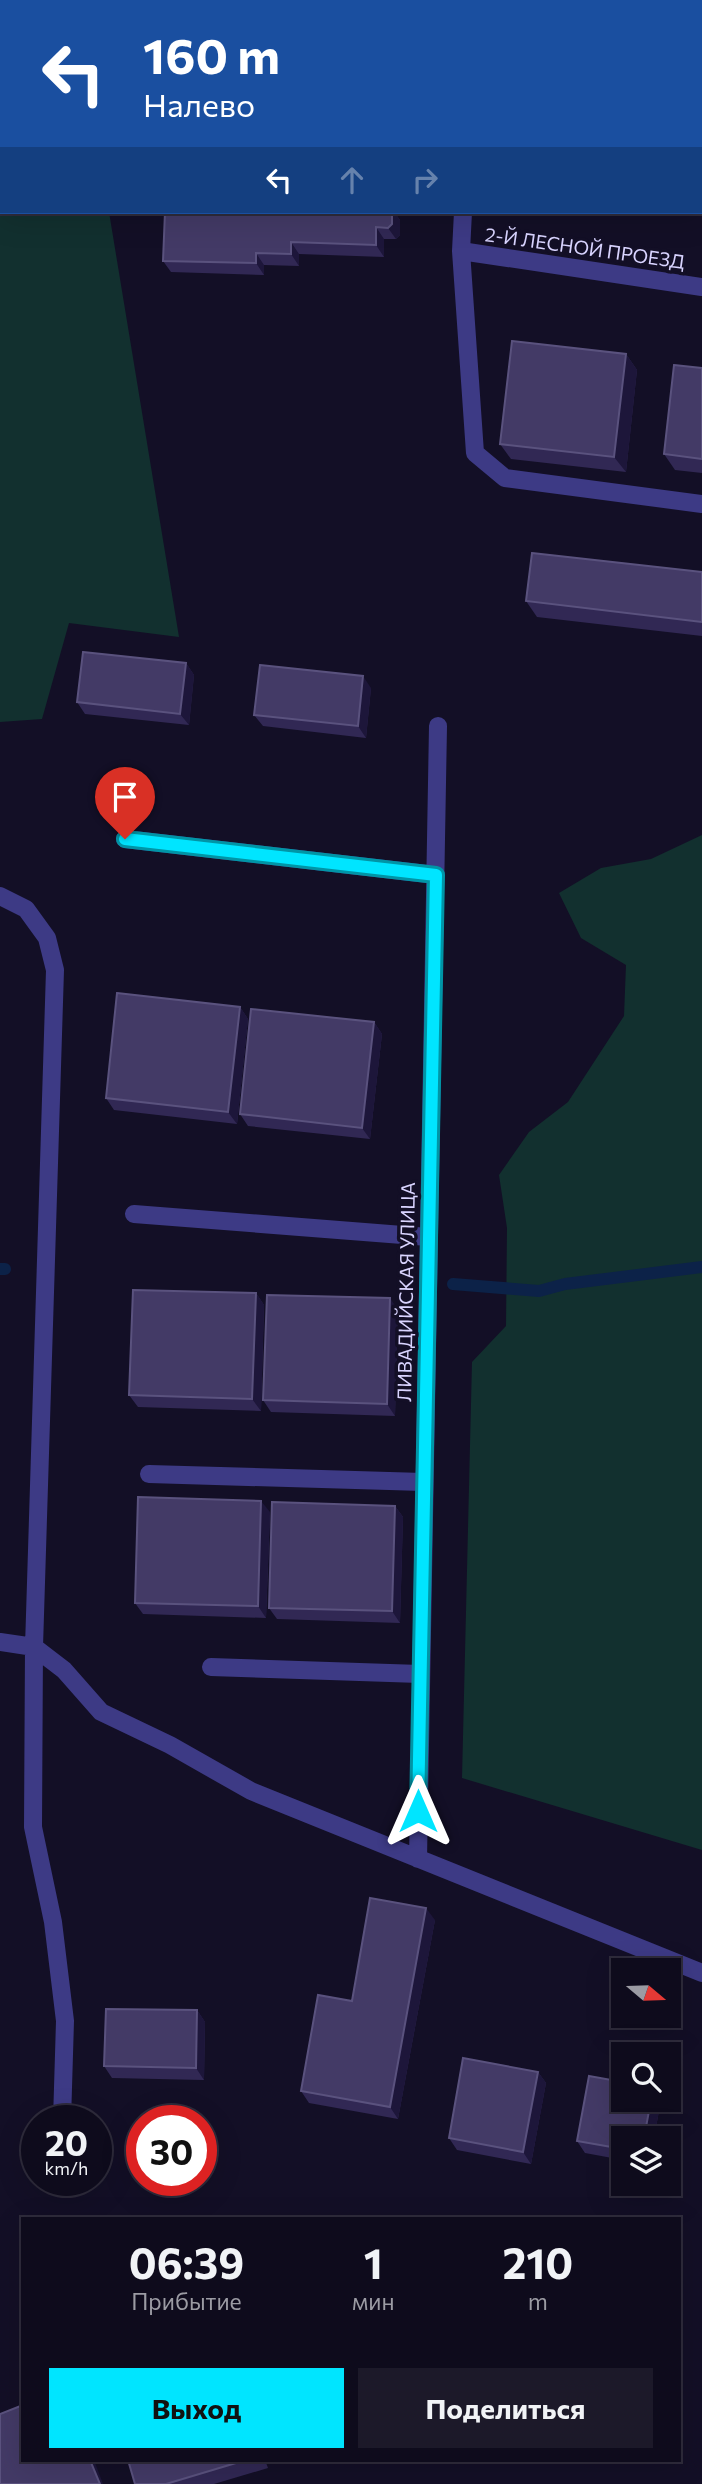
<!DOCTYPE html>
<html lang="ru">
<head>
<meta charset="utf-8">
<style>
  body { margin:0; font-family:Commissioner,sans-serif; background:#1c1929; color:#f1f3f6; height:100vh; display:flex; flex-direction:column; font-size:26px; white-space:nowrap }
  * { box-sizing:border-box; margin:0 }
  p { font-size:23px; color:#9b9ba3 }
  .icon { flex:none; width:38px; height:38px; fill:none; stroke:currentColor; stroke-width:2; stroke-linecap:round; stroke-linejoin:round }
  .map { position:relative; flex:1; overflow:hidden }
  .details { position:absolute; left:21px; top:2217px; width:660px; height:245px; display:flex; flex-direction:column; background:#0e0b1c; border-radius:0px; box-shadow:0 7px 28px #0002,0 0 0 2px #2e2b3b }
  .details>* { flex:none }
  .guide { position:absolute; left:0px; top:0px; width:704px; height:214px; box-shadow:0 7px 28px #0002,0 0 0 2px #2e2b3b; background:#1a4fa0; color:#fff; overflow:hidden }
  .needle { width:46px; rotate:109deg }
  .buttons { position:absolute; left:611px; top:1958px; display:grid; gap:14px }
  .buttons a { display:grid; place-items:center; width:70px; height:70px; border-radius:0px; background:#0e0b1c; box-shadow:0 7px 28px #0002,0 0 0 2px #2e2b3b; font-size:35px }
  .speed { position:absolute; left:21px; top:2105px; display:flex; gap:14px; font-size:35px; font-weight:700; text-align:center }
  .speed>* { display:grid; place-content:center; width:91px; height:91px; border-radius:50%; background:#0e0b1c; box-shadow:0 7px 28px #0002,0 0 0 2px #2e2b3b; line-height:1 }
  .speed small { font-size:18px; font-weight:400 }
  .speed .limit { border:10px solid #d22; background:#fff; color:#111 }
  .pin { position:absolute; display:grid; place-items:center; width:60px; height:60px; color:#fff; margin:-72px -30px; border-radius:50% 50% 50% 0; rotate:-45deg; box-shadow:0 0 7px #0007 }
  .pin .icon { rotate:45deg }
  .me { position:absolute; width:77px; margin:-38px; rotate:0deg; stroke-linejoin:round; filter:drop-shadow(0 0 5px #0008) }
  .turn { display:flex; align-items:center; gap:24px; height:147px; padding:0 28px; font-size:32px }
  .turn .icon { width:91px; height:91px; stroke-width:2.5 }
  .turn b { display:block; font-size:49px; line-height:60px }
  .lanes { display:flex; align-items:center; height:66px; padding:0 28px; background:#0003; justify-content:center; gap:35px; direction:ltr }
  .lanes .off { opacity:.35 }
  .eta { display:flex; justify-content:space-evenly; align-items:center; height:119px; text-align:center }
  .eta b { font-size:42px; font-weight:700; line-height:49px }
  .button { display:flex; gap:14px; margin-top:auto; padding:14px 28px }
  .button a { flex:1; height:80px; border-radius:0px; background:#00e5ff; color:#111; font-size:28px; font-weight:700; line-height:80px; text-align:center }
  .button a+a { background:#1c1929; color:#f1f3f6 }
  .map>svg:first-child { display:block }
  .green { fill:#12302f }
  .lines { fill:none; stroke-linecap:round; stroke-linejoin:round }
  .stream { stroke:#0c2248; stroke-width:12 }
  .minor { stroke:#3d3a85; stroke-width:18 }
  .wall { fill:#312854 }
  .shaded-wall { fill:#1d163a }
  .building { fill:#433a66; stroke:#5a527e; stroke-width:2 }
  .route-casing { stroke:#0095a6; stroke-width:18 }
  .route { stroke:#00e5ff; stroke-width:12 }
  .labels { text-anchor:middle; stroke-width:7; stroke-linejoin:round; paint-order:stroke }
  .street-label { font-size:19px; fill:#d9d4ff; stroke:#130f26 }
</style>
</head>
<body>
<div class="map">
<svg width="702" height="2484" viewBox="0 0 702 2484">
  <rect width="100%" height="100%" fill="#130f26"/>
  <path class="green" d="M 0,0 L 74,0 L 74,2 L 2,2 L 2,212 L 109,212 L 179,637 L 69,623 L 42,719 L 0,722 Z
    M 702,835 L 702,1850 L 462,1778 L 472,1362 L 506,1326 L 507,1228 L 499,1175 L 529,1132 L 568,1102 L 624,1016 L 626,965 L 581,938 L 559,893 L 601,868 L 651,859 Z"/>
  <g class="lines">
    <path class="stream" d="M 0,1269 L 5,1269
      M 453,1284 L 539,1291 L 565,1284 L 702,1267"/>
    <path class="minor" d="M 475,2 L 475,0
      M 463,212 L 461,251 L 475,453 L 505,478 L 702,504
      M 461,251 L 702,287
      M 125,839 L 436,875
      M 0,896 L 26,909 L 47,938 L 55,970 L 34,1647 L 33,1827 L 53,1922 L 65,2021 L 62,2121
      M 134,1214 L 428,1237
      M 149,1474 L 423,1482
      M 0,1642 L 34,1647 L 64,1670 L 101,1712 L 170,1745 L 251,1791 L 702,1973
      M 211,1667 L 420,1674
      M 418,1859 L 438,726"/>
  </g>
  <path class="wall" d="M 165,212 L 394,212 L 400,220 L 400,235 L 396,239 L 384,239 L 384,257 L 299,254 L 299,266 L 264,265 L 264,275 L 171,272 L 163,261 Z
    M 626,354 L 637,370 L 626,472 L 511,459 L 500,444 Z
    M 702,368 L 702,473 L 675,470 L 664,454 Z
    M 702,572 L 702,636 L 537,617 L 526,601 Z
    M 186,663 L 194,675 L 189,725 L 85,714 L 77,702 Z
    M 371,688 L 366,738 L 263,726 L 254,715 Z
    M 240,1007 L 248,1019 L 237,1124 L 114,1110 L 106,1098 Z
    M 374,1022 L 382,1034 L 370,1139 L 248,1126 L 240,1114 Z
    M 256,1293 L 264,1305 L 261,1411 L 138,1407 L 129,1395 Z
    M 398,1310 L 395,1416 L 271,1412 L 263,1400 Z
    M 395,1506 L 403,1517 L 400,1623 L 277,1619 L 269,1608 Z
    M 270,1512 L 266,1618 L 143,1614 L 135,1603 Z
    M 435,1920 L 398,2119 L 309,2103 L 301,2091 L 352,2001 Z
    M 197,2010 L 205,2022 L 204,2080 L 112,2078 L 104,2066 Z
    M 538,2072 L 546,2083 L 531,2164 L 457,2150 L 449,2138 Z
    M 661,2100 L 654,2138 L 623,2138 L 623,2160 L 585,2153 L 577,2141 Z
    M 128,2460 L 265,2460 L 268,2468 L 214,2484 L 135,2484 Z"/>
  <path class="shaded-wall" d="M 392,212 L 394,212 L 400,220 L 400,235 L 396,239 L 388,228 Z
    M 376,227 L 384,239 L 384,257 L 376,245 Z
    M 291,242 L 299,254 L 299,266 L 291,254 Z
    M 256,253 L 264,265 L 264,275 L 256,263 Z
    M 626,354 L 637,370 L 626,472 L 614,457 Z
    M 186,663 L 194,675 L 189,725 L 180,714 Z
    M 363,676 L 371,688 L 366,738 L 358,726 Z
    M 240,1007 L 248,1019 L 237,1124 L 228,1112 Z
    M 374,1022 L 382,1034 L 370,1139 L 362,1128 Z
    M 256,1293 L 264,1305 L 261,1411 L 252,1399 Z
    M 390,1298 L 398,1310 L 395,1416 L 387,1404 Z
    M 261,1501 L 270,1512 L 266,1618 L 258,1606 Z
    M 395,1506 L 403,1517 L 400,1623 L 392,1611 Z
    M 426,1908 L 435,1920 L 398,2119 L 390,2107 Z
    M 197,2010 L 205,2022 L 204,2080 L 196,2068 Z
    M 538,2072 L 546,2083 L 531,2164 L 523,2152 Z
    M 651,2100 L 661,2100 L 654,2138 L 644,2138 Z
    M 90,2460 L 94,2460 L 103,2484 L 100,2484 Z"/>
  <path class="building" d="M 165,212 L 392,212 L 392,224 L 388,228 L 376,227 L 376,245 L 291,242 L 291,254 L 256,253 L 256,263 L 163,261 Z
    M 512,341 L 626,354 L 614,457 L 500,444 Z
    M 674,365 L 702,368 L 702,459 L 664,454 Z
    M 532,553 L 702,572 L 702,622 L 526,601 Z
    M 83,652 L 186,663 L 180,714 L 77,702 Z
    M 260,665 L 363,676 L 358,726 L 254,715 Z
    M 117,993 L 240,1007 L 228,1112 L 106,1098 Z
    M 251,1009 L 374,1022 L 362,1128 L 240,1114 Z
    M 133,1290 L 256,1293 L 252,1399 L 129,1395 Z
    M 267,1295 L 390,1298 L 387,1404 L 263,1400 Z
    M 138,1497 L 261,1501 L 258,1606 L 135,1603 Z
    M 272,1502 L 395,1506 L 392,1611 L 269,1608 Z
    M 370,1898 L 426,1908 L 390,2107 L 301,2091 L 318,1995 L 352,2001 Z
    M 106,2009 L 197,2010 L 196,2068 L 104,2066 Z
    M 463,2058 L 538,2072 L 523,2152 L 449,2138 Z
    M 589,2076 L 623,2082 L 623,2100 L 651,2100 L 644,2138 L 623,2138 L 623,2149 L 577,2141 Z
    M 23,2405 L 23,2460 L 90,2460 L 100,2484 L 0,2484 L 0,2414 Z
    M 128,2460 L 246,2460 L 166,2484 L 135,2484 Z"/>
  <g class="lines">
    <g class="route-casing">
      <path id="route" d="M 125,839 L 436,875 L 418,1811"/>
    </g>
    <use href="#route" class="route"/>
  </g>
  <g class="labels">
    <g class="street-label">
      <text transform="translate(585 248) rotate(8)" y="7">2-Й ЛЕСНОЙ ПРОЕЗД</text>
      <text transform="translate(406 1292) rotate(-89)" y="7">ЛИВАДИЙСКАЯ УЛИЦА</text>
    </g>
  </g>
</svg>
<div class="buttons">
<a><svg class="needle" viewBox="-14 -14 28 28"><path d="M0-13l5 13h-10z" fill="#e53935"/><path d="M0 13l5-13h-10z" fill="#9b9ba3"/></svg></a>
<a><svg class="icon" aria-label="search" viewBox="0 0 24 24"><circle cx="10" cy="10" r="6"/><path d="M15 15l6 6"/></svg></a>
<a><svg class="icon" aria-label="layers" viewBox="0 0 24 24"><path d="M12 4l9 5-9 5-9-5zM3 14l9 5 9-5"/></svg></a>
</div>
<div class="speed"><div>20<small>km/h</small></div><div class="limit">30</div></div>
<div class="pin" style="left:125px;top:839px;background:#d93025"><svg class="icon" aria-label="arrive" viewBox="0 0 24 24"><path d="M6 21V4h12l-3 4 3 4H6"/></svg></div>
<svg class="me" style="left:418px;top:1811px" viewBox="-20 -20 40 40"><path d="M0-17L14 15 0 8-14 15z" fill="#00e5ff" stroke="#fff" stroke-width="4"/></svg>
<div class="guide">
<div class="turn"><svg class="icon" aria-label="left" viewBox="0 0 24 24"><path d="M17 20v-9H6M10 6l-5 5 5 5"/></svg><div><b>160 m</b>Налево</div></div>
<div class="lanes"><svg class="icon" aria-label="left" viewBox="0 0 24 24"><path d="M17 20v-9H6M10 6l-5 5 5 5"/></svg><svg class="icon off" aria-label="ahead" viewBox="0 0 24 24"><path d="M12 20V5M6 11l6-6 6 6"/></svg><svg class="icon off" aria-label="right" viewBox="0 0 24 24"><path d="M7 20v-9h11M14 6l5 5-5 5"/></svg></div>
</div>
<section class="details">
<div class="eta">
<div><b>06:39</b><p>Прибытие</p></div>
<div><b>1</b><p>мин</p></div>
<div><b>210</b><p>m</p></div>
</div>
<div class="button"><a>Выход</a><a>Поделиться</a></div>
</section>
</div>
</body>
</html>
